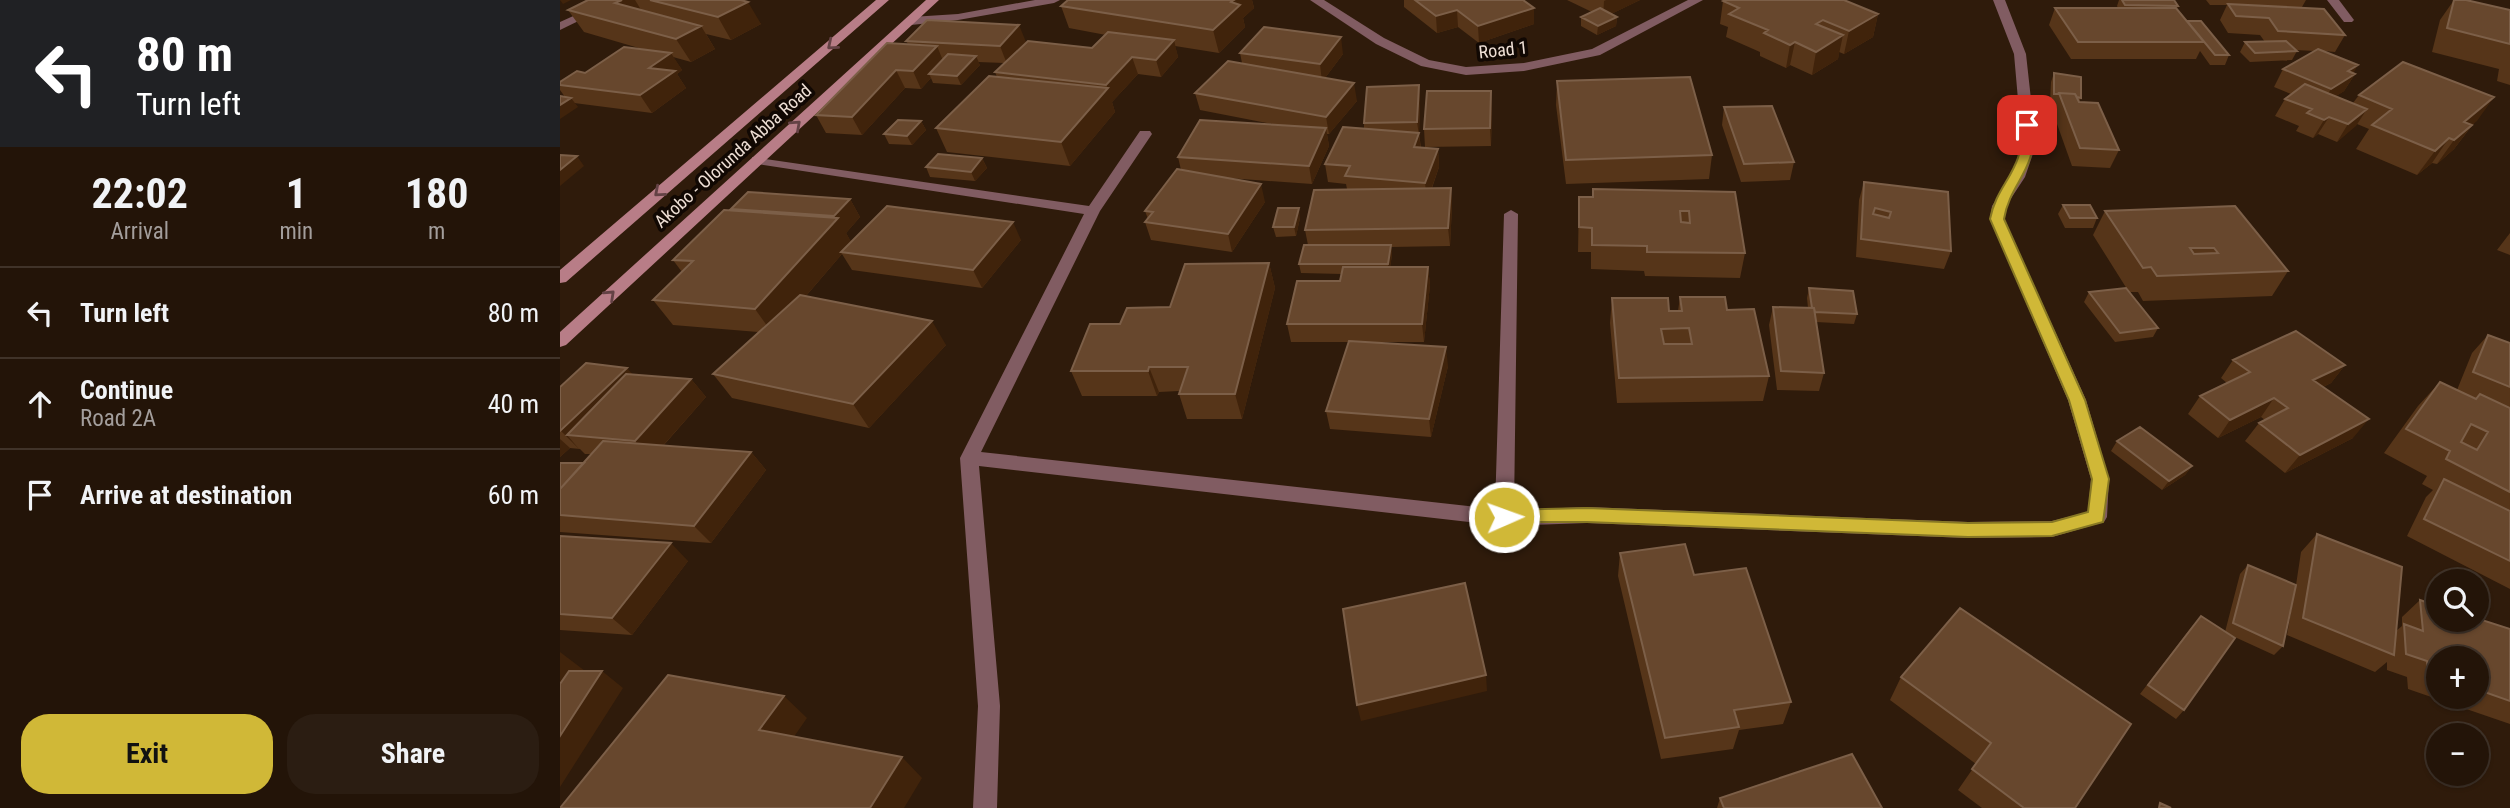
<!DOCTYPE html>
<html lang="en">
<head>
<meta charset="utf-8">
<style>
  body { margin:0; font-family:"Roboto Condensed",sans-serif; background:#2b1d12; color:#f1f3f6; height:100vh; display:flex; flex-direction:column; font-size:26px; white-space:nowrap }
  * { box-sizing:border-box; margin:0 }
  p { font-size:23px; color:#a39e9c }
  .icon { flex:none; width:38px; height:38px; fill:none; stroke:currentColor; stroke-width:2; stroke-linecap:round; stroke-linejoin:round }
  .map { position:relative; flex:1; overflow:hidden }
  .side { display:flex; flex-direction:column; background:#231408; width:560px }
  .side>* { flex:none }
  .guide { background:#202124; color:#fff; overflow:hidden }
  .buttons { position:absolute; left:1866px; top:569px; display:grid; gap:14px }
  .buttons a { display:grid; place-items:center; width:63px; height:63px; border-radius:50%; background:#231408; box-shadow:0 2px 5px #0004,0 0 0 2px #403329; font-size:35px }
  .pin { position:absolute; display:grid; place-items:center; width:60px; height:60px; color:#fff; margin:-30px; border-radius:14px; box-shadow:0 4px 10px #0006 }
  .me { position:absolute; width:77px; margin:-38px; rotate:88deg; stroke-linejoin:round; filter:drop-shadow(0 0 5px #0008) }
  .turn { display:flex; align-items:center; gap:24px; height:147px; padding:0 21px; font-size:32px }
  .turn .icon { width:91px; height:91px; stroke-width:2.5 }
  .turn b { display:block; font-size:49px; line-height:60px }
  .eta { display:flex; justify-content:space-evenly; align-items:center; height:119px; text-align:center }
  .eta b { font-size:42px; font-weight:700; line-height:49px }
  .button { display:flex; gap:14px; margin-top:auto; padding:14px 21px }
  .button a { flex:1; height:80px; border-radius:28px; background:#d0b837; color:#111; font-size:28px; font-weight:700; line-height:80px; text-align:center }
  .button a+a { background:#2b1d12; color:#f1f3f6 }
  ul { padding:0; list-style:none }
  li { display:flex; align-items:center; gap:21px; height:91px; padding:0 21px; border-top:2px solid #403329 }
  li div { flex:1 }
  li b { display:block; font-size:26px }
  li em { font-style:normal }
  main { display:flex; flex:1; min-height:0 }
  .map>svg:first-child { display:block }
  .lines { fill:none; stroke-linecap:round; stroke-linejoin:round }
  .street { fill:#815c62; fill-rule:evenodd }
  .secondary { fill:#b87d87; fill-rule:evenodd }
  .wall { fill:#563519; fill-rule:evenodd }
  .shaded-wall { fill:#40230b }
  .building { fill:#67472d; stroke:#7c5f48; stroke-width:2; fill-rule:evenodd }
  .oneway { stroke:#644245 }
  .route { fill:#d0b837; stroke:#877824; stroke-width:2 }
  .labels { text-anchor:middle; stroke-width:7; stroke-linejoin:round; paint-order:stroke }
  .far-street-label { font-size:18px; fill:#eedfd5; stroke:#110803 }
</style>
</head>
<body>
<main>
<section class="side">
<div class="guide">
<div class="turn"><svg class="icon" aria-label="left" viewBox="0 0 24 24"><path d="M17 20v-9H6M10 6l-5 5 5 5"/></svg><div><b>80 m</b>Turn left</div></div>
</div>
<div class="eta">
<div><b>22:02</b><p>Arrival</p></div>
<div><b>1</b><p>min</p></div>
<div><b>180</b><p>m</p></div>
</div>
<ul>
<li><svg class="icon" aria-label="left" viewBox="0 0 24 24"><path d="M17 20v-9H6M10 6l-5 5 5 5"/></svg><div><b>Turn left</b></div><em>80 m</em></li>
<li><svg class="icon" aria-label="ahead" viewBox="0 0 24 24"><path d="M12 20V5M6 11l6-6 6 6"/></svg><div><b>Continue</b><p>Road 2A</p></div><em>40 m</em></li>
<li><svg class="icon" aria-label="arrive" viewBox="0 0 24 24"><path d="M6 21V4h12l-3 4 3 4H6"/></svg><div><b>Arrive at destination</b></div><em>60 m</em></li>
</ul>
<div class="button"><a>Exit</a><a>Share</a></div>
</section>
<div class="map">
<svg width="1950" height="808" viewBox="0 0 1950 808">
  <rect width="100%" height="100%" fill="#2f1b0b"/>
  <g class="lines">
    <path class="street" d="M 475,0 L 500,0 L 494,3 L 398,20 L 351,25 L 345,21 L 351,17 L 398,14 Z
      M 750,0 L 764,0 L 824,38 L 869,60 L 906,67 L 964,63 L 1032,49 L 1128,0 L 1143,0 L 1040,55 L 964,71 L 906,75 L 861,66 L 816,44 Z
      M 1433,0 L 1445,0 L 1466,54 L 1476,145 L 1465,177 L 1446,206 L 1444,219 L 1526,400 L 1549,479 L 1547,517 L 1544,522 L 1492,537 L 1408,538 L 1027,523 L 944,526 L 419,466 L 440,706 L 437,808 L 413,808 L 418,706 L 400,458 L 524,214 L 197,164 L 192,163 L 192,157 L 529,206 L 580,131 L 590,131 L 592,134 L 540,211 L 421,452 L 935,509 L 944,214 L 951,210 L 958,214 L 954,510 L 1027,507 L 1408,522 L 1492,521 L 1528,512 L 1531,479 L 1508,400 L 1430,219 L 1432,206 L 1451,177 L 1462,145 L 1454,54 Z
      M 1767,0 L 1779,0 L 1794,20 L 1792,22 L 1784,22 Z
      M 31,8 L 41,10 L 0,30 L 0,22 Z"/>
    <path class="secondary" d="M 316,0 L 329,0 L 6,282 L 0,283 L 0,270 Z
      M 366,0 L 379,0 L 6,345 L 0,347 L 0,332 Z"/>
  </g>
  <path class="wall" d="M 28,0 L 181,0 L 201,24 L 171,40 L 146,34 L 155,49 L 131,62 L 113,57 L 122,70 L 117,74 L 126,88 L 92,113 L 14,103 L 18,107 L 5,97 L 0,90 L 0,82 L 89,51 L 24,32 L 8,10 Z
    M 508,0 L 692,0 L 694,8 L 683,18 L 685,27 L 659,53 L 615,46 L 618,57 L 601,77 L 578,74 L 552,102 L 555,112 L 510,166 L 387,152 L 376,128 L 437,77 L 435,72 L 444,63 L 418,62 L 420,65 L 401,85 L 373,83 L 371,78 L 361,89 L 345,88 L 302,135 L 266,133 L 256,115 L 348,44 L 346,41 L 466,42 L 459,49 L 532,48 L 546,35 L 509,28 L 501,6 Z
    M 844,0 L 963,0 L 974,24 L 919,43 L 898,27 L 877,33 L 844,7 Z
    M 1007,0 L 1080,0 L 1051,14 L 1057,17 L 1056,26 L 1037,35 L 1021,26 L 1021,17 L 1032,12 Z
    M 1559,0 L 1614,0 L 1618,6 L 1617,9 L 1627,22 L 1669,55 L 1665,65 L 1650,65 L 1640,51 L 1636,59 L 1511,59 L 1489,25 L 1495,8 L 1558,8 L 1557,6 Z
    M 1646,0 L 1746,0 L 1742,7 L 1785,35 L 1775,52 L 1764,51 L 1795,74 L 1784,91 L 1776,96 L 1793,103 L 1799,95 L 1934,97 L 1894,149 L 1877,164 L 1872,163 L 1857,175 L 1796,149 L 1809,129 L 1797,124 L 1777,142 L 1758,134 L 1753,138 L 1736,131 L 1739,126 L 1715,116 L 1725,99 L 1731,94 L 1714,87 L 1723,69 L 1755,51 L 1735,50 L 1737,51 L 1732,60 L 1690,62 L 1680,52 L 1685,42 L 1705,42 L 1700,35 L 1668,33 L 1660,20 L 1667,5 L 1650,5 Z
    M 1894,0 L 1906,0 L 1950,10 L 1950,85 L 1937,81 L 1939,69 L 1872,52 L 1880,20 Z
    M 1163,1 L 1318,14 L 1313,37 L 1284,54 L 1279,52 L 1278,59 L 1252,75 L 1230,65 L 1226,68 L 1200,56 L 1200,52 L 1166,37 L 1168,27 L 1160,24 Z
    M 680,53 L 783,54 L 765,78 L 797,101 L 769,134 L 767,134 L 769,146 L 752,184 L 668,178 L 705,202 L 672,252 L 591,240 L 585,222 L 588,219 L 585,211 L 621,170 L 618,157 L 723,126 L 640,110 L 635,93 L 682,63 Z
    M 1494,73 L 1521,98 L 1519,102 L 1559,150 L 1550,168 L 1512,166 L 1492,110 L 1494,104 L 1490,103 L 1491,82 Z
    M 997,81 L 1152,155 L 1149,179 L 1006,184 L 996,105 Z
    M 859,85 L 860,103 L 859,133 L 861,148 L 878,149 L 879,167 L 872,188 L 891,188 L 892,206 L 890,246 L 831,247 L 832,255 L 830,267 L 868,267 L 870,285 L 864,342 L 815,342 L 888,366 L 871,437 L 770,429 L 766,411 L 789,342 L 731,342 L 727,324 L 780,281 L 782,274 L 741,273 L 739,264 L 748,245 L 745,230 L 787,189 L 786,184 L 768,182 L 765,164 L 804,129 L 804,123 Z
    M 1164,107 L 1234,162 L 1230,180 L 1181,182 L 1162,125 Z
    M 932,108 L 931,146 L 865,147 L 864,129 Z
    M 361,121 L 366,130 L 352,145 L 329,144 L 324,134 Z
    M 422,158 L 427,168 L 415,181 L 370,177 L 366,167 Z
    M 1304,182 L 1391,251 L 1384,269 L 1296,257 L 1299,200 Z
    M 1175,192 L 1185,253 L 1180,278 L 1085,276 L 1084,271 L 1031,269 L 1031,252 L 1018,252 L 1019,197 Z
    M 290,199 L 300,217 L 286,233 L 291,242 L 461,240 L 422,288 L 292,270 L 282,254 L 246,296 L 386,345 L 309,428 L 172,398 L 153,374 L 198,332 L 113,325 L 93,300 L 122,272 L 113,260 L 172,211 L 171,209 Z
    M 1503,205 L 1537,218 L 1533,228 L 1505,228 L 1498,214 Z
    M 1545,211 L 1728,271 L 1712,296 L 1583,301 L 1578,292 L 1570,292 L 1598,328 L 1593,337 L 1555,342 L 1524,302 L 1529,292 L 1567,289 L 1533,235 Z
    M 740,218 L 736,236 L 716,237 L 713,227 Z
    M 1950,233 L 1950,255 L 1937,250 Z
    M 709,263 L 715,288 L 682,419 L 627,419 L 619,394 L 619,391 L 599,392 L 597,396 L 522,396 L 511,371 L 560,324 L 610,307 Z
    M 1249,288 L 1297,314 L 1294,324 L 1256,322 L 1264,373 L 1259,391 L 1217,390 L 1209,325 L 1213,307 L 1248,308 L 1247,298 Z
    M 1120,297 L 1167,310 L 1209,376 L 1203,401 L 1057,403 L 1050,323 L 1052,298 L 1109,311 L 1118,311 Z
    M 1928,335 L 1950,343 L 1950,589 L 1847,536 L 1866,497 L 1873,490 L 1862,484 L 1867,476 L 1824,453 L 1858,406 L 1880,382 L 1897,390 L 1912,353 Z
    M 1673,360 L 1785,365 L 1771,383 L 1763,387 L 1793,438 L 1725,473 L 1685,441 L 1699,423 L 1705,420 L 1701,417 L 1658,438 L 1628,414 L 1640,396 L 1667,383 L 1661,378 Z
    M 73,375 L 131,379 L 146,397 L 103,446 L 191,452 L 206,470 L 151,543 L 0,532 L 0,463 L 24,463 L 32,454 L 25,454 L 20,449 L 10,448 L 0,457 L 0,387 Z
    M 1557,441 L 1632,466 L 1625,475 L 1602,490 L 1551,451 Z
    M 1757,534 L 1836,631 L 1842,626 L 1842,617 L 1860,600 L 1950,629 L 1950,724 L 1848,689 L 1847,677 L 1827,670 L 1827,662 L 1815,672 L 1727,635 L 1733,600 L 1723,646 L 1714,655 L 1666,633 L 1624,710 L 1616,719 L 1580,694 L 1633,625 L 1665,632 L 1680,574 L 1688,565 L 1736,585 L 1741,552 ZM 1878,658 L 1916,658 L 1916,696 L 1878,696 Z
    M 0,536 L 128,561 L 72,635 L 0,630 Z
    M 1060,553 L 1134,575 L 1231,702 L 1223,724 L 1179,730 L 1173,749 L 1101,759 L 1058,576 Z
    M 1400,608 L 1515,808 L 1422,808 L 1398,790 L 1416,764 L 1330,700 L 1341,677 Z
    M 1160,798 L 1322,808 L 1157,808 Z"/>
  <path class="shaded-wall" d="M 0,0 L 11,0 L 3,4 Z
    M 62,0 L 75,0 L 86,18 L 55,3 Z
    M 674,0 L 692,0 L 694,8 L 683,18 L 685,27 L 659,53 L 653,30 Z
    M 1046,0 L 1080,0 L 1043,18 L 1044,1 Z
    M 188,2 L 201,24 L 171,40 L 158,17 Z
    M 974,8 L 974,24 L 919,43 L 918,26 Z
    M 897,10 L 898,27 L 877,33 L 876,16 Z
    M 1318,14 L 1313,37 L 1284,54 L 1289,31 Z
    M 1057,17 L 1056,26 L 1037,35 L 1038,26 Z
    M 459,25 L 466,42 L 447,64 L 440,46 Z
    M 141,26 L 155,49 L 131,62 L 116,39 Z
    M 1283,35 L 1278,59 L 1252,75 L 1256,52 Z
    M 781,37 L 783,54 L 762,82 L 760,64 Z
    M 614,40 L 618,57 L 601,77 L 596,60 Z
    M 1235,42 L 1230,65 L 1226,68 L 1230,45 Z
    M 377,46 L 384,63 L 369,74 L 371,78 L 361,89 L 353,71 Z
    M 111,53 L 122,70 L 117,74 L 126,88 L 92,113 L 80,95 L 89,68 Z
    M 416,56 L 420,65 L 401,85 L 397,76 Z
    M 572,57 L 578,74 L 552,102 L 555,112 L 510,166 L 501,142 L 548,88 L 546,85 Z
    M 1798,65 L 1791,77 L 1795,74 L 1784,91 L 1760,107 L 1771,89 L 1788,71 Z
    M 336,70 L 345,88 L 302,135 L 292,117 Z
    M 794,83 L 797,101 L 769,134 L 766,117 Z
    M 859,85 L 860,103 L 859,134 L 861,151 L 854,147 L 859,135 L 857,122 Z
    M 931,91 L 932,108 L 931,146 L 930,128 Z
    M 1934,97 L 1917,121 L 1894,140 L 1904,122 Z
    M 11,98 L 18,107 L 0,119 L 0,105 Z
    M 1807,109 L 1796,126 L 1777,142 L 1788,124 Z
    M 1769,117 L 1758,134 L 1753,138 L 1764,120 Z
    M 361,121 L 366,130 L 352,145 L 347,136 Z
    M 1912,125 L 1894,149 L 1877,164 L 1894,140 Z
    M 766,128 L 769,146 L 752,184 L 749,166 Z
    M 1889,138 L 1872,163 L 1857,175 L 1875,151 Z
    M 878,149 L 879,167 L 867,201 L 865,183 Z
    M 17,156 L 24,166 L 0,186 L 0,170 Z
    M 422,158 L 427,168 L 415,181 L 411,172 Z
    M 701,184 L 705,202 L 672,252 L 668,234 Z
    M 891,188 L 892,206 L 890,246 L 888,228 Z
    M 290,199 L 300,217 L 286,233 L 292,243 L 281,252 L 282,254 L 213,334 L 195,309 L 276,220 L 274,216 Z
    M 739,208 L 740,218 L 736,236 L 734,227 Z
    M 453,222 L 461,240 L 422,288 L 413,270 Z
    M 831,245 L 832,255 L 829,274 L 828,264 Z
    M 709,263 L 715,288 L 682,419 L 675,394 Z
    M 868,267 L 870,285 L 864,342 L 862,324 Z
    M 372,321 L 386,345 L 309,428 L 293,404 Z
    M 886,347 L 888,366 L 871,437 L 869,419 Z
    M 1785,365 L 1771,383 L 1739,398 L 1753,380 Z
    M 589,367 L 599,392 L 597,396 L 588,371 Z
    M 67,368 L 83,386 L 7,435 L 19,449 L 1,431 Z
    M 131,379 L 146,397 L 91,459 L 75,441 Z
    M 1714,398 L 1701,417 L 1658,438 L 1670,420 Z
    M 1809,419 L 1793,438 L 1725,473 L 1740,455 Z
    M 0,439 L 10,448 L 0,457 Z
    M 191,452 L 206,470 L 151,543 L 134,526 Z
    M 1632,466 L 1625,475 L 1602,490 L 1609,481 Z
    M 111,543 L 128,561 L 72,635 L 52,618 Z
    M 0,652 L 29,674 L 0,717 Z
    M 42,671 L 63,688 L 0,787 L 0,736 Z
    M 926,675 L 927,691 L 801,721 L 797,705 Z
    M 224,696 L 247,718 L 224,751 L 199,730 Z
    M 342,757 L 362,778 L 344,808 L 310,808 Z"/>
  <path class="building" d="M 28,0 L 62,0 L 55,3 L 141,26 L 116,39 L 8,10 Z
    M 90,0 L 181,0 L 188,2 L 158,17 Z
    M 508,0 L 674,0 L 671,2 L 680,5 L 653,30 L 501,6 Z
    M 855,0 L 963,0 L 974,8 L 918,26 L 897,10 L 876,16 Z
    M 1165,0 L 1284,0 L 1318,14 L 1289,31 L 1263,20 L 1256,24 L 1283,35 L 1256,52 L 1235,42 L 1230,45 L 1204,33 L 1208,30 L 1169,14 L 1179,8 L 1163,1 Z
    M 1562,0 L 1614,0 L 1618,6 L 1565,5 Z
    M 1894,0 L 1906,0 L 1950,10 L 1950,44 L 1887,28 Z
    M 1668,4 L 1764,9 L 1785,35 L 1718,31 L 1709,18 L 1676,16 Z
    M 1040,8 L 1057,17 L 1038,26 L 1021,17 Z
    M 1495,8 L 1616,8 L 1644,42 L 1518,42 Z
    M 367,20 L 459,25 L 440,46 L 346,41 Z
    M 1627,21 L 1641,21 L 1669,55 L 1655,55 Z
    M 704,27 L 781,37 L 760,64 L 680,53 Z
    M 548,32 L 614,40 L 596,60 L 572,57 L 546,85 L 435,72 L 468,41 L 532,48 Z
    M 1726,41 L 1737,51 L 1695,53 L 1685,42 Z
    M 327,43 L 377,46 L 353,71 L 336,70 L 292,117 L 256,115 Z
    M 64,47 L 111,53 L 89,68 L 115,71 L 80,95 L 0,85 L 0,82 L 17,71 L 25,73 Z
    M 1758,49 L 1798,65 L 1788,71 L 1795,74 L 1771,89 L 1723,69 Z
    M 388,54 L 416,56 L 397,76 L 369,74 Z
    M 668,61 L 794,83 L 766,117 L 635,93 Z
    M 1843,62 L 1934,97 L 1904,122 L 1912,125 L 1894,140 L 1889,138 L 1875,151 L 1812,125 L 1832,109 L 1799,95 Z
    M 1494,73 L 1521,77 L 1521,98 L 1517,97 L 1515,94 L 1499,93 L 1498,94 L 1494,94 Z
    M 429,76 L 548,88 L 501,142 L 376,128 Z
    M 1130,77 L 1152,155 L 1006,160 L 997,81 Z
    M 1745,84 L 1807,109 L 1788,124 L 1769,117 L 1764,120 L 1747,113 L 1752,109 L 1725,99 Z
    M 859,85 L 857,122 L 804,123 L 807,87 Z
    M 867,91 L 931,91 L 930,128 L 864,129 Z
    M 1499,93 L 1515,94 L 1519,102 L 1538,103 L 1559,150 L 1520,148 Z
    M 0,96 L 11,98 L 0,105 Z
    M 1212,106 L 1234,162 L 1184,164 L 1164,107 Z
    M 338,120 L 361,121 L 347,136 L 324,134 Z
    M 640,120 L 766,128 L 749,166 L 618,157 Z
    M 783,127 L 859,133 L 854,147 L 878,149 L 865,183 L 785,176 L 790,166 L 765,164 Z
    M 378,154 L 422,158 L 411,172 L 366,167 Z
    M 0,155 L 17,156 L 0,170 Z
    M 617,169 L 701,184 L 668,234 L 585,222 L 593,212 L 585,211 Z
    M 1304,182 L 1388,192 L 1391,251 L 1301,239 ZM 1315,208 L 1331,212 L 1329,218 L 1313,214 Z
    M 891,188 L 888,228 L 745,230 L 754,190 Z
    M 1033,189 L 1175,192 L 1185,253 L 1087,252 L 1087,246 L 1032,245 L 1032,228 L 1019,227 L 1019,197 L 1033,197 ZM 1120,211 L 1129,211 L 1130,223 L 1121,222 Z
    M 188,192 L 290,199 L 274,216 L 171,209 Z
    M 1503,205 L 1530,205 L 1537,218 L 1510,218 Z
    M 327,206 L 453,222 L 413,270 L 281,252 Z
    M 1675,206 L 1728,271 L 1597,276 L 1591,267 L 1583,268 L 1545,211 ZM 1630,248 L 1654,248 L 1658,253 L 1634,254 Z
    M 718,208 L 739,208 L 734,227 L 713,227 Z
    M 164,210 L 278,218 L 195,309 L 93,300 L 133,261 L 113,260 Z
    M 744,245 L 831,245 L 828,264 L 739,264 Z
    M 709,263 L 675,394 L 619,394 L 628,367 L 589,367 L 588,371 L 511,371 L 530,324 L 560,324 L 567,308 L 610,307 L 625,264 Z
    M 783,267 L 868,267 L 862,324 L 727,324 L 737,281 L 780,281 Z
    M 1249,288 L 1293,291 L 1297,314 L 1255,312 L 1254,308 L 1252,308 Z
    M 1566,288 L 1598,328 L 1560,333 L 1529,292 Z
    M 240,295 L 372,321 L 293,404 L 153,374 Z
    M 1120,297 L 1165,297 L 1167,310 L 1194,309 L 1209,376 L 1059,378 L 1052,298 L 1108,298 L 1109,311 L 1122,311 ZM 1129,328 L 1132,344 L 1104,344 L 1101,329 Z
    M 1213,307 L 1254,308 L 1264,373 L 1221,371 Z
    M 1736,331 L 1785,365 L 1753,380 L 1809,419 L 1740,455 L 1699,423 L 1728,408 L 1714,398 L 1670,420 L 1640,396 L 1690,372 L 1673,360 Z
    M 1928,335 L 1950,343 L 1950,387 L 1913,372 Z
    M 789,341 L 886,347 L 869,419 L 766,411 Z
    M 26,363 L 67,368 L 0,431 L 0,387 Z
    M 66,374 L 131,379 L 75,441 L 7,435 Z
    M 1880,382 L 1916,399 L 1920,394 L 1950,408 L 1950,492 L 1886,459 L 1890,451 L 1846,429 ZM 1911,424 L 1928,432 L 1917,450 L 1901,442 Z
    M 1580,427 L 1632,466 L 1609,481 L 1557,441 Z
    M 43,441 L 191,452 L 134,526 L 0,515 L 0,489 Z
    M 0,463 L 24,463 L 0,489 Z
    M 1884,479 L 1950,511 L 1950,561 L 1864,519 Z
    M 1757,534 L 1842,567 L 1834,655 L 1743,618 Z
    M 0,536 L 111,543 L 52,618 L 0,614 Z
    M 1125,544 L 1134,575 L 1186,568 L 1231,702 L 1174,710 L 1179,727 L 1105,738 L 1060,553 Z
    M 1688,565 L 1736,585 L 1723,646 L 1673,623 Z
    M 905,583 L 926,675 L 797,705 L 783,609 Z
    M 1860,600 L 1878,606 L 1878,620 L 1916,620 L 1916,618 L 1950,629 L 1950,701 L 1916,689 L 1916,658 L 1878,658 L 1878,676 L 1868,673 L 1867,661 L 1846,654 L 1844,624 L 1863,631 Z
    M 1400,608 L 1571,724 L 1515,808 L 1464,808 L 1412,769 L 1431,743 L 1341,677 Z
    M 1641,616 L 1675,638 L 1624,710 L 1588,685 Z
    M 9,671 L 42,671 L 0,736 L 0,684 Z
    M 108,675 L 224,696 L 199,730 L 342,757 L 310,808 L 0,808 Z
    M 1292,754 L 1322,808 L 1164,808 L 1160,798 Z
    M 1600,803 L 1611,808 L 1599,808 Z"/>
  <defs><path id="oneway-chevron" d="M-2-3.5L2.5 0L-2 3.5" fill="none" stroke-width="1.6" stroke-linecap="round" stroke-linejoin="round" transform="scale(1.75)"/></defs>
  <g class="oneway">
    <use href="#oneway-chevron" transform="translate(272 45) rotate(140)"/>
    <use href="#oneway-chevron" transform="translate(236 125) rotate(-42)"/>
    <use href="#oneway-chevron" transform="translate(99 192) rotate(139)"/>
    <use href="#oneway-chevron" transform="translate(50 295) rotate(-43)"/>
  </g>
  <path class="route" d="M 1467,122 L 1473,125 C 1478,170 1450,182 1444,219 L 1525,400 L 1549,479 L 1543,522 L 1492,536 L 1408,537 L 1027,522 L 937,522 L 935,517 L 937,513 L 944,510 L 1027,508 L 1408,523 L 1492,522 L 1528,512 L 1532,479 L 1509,400 L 1430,219 C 1437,182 1466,170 1461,125 Z"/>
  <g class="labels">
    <g class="far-street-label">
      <text transform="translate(943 50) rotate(-6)" y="6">Road 1</text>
      <text transform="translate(173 156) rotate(-42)" y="6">Akobo - Olorunda Abba Road</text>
    </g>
  </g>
</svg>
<div class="buttons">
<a><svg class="icon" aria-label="search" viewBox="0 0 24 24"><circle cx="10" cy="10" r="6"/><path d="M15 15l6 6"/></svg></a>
<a>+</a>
<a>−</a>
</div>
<div class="pin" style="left:1467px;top:125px;background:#d93025"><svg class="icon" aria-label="arrive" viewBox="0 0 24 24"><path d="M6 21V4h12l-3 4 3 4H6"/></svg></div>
<svg class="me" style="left:944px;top:517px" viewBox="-20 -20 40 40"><circle r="17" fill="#d0b837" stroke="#fff" stroke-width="3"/><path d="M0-11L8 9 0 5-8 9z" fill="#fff"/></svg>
</div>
</main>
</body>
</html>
